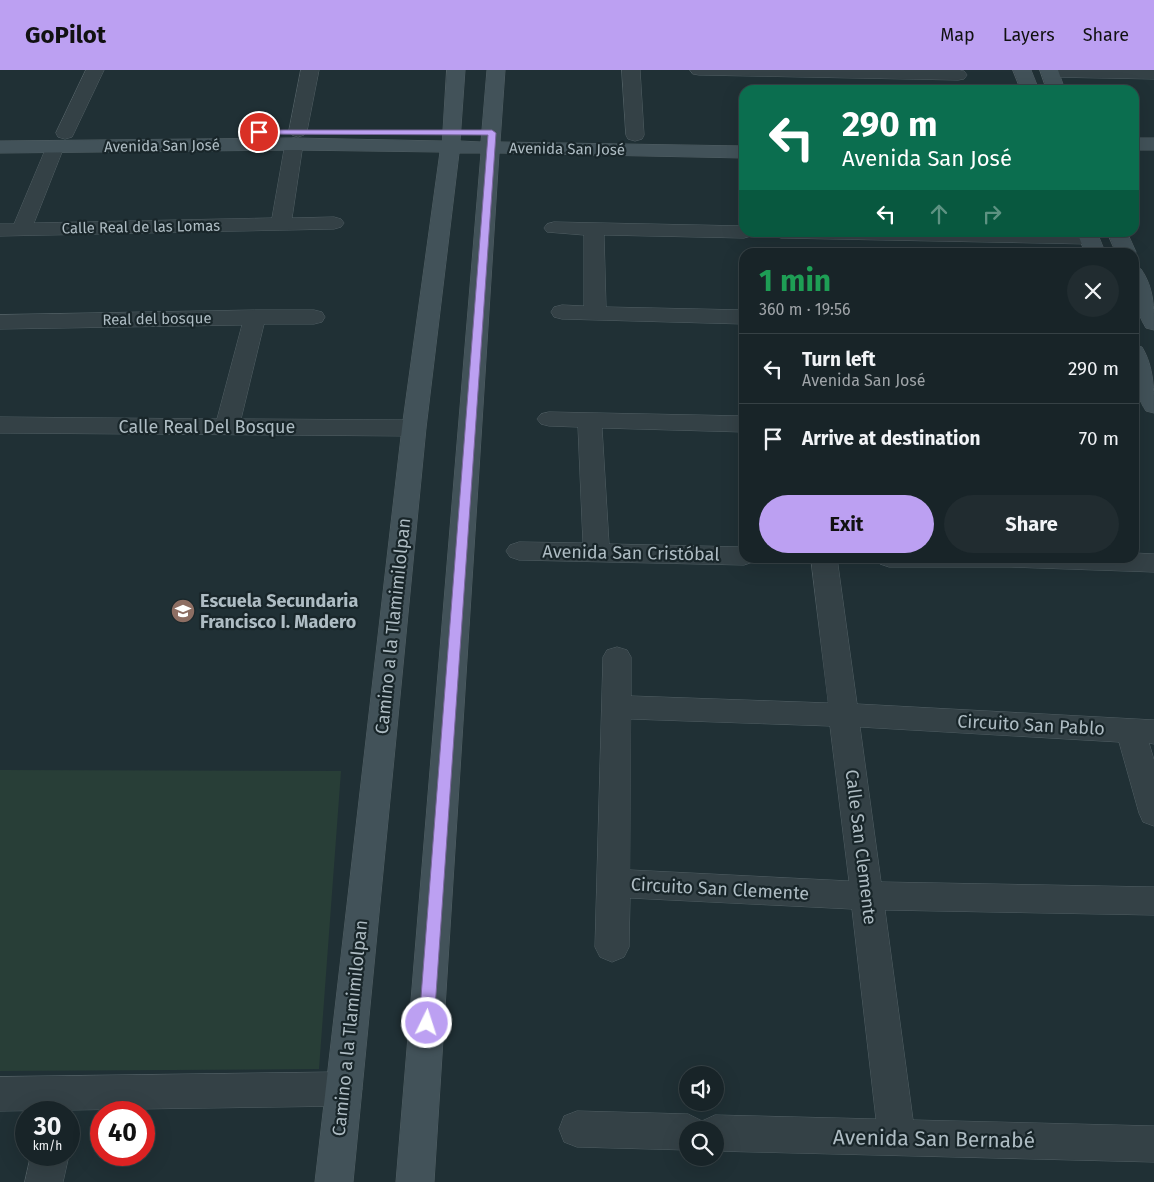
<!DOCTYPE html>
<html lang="en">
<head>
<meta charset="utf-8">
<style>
  body { margin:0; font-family:"Fira Sans",sans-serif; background:#212c30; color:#f1f3f6; height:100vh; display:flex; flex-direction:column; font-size:19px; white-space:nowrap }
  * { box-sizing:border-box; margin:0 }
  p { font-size:16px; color:#9fa4a8 }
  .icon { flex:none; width:28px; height:28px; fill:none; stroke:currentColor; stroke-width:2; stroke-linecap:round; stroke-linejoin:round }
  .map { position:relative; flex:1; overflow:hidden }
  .drawer { position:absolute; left:739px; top:178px; width:400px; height:315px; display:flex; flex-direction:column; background:#182428; border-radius:15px; box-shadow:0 5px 20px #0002,0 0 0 1px #364145 }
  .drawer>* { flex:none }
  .top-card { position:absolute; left:739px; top:15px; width:400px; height:152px; border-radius:15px; box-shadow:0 5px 20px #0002,0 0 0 1px #364145; background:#0b6e4f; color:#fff; overflow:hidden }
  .controls { position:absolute; left:679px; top:996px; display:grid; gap:10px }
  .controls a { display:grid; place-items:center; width:45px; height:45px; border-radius:50%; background:#182428; box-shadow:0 5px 20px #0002,0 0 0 1px #364145; font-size:25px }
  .speed { position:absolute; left:15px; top:1031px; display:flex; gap:10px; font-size:25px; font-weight:700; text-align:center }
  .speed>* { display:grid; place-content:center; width:65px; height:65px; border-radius:50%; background:#182428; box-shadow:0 5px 20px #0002,0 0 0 1px #364145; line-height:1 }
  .speed small { font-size:12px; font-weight:400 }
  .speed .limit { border:8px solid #d22; background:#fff; color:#111 }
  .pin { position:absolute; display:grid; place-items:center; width:42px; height:42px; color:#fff; margin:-21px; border:2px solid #fff; border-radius:50%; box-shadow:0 1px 5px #0007 }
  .me { position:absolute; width:55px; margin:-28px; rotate:4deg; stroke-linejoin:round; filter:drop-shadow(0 0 4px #0008) }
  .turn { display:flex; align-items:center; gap:18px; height:105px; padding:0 20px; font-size:22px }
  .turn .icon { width:65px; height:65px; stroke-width:2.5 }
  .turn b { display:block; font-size:35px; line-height:42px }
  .lanes { display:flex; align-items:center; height:48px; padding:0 20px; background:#0003; justify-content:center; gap:25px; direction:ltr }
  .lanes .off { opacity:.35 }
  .round { display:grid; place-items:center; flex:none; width:52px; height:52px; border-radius:26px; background:#212c30 }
  .headline { display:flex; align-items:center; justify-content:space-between; height:85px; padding:0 20px }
  h1 { font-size:30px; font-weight:700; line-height:38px; color:#1e9e55 }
  .cta { display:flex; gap:10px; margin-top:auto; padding:10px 20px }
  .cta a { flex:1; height:58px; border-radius:30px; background:#bca0f2; color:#111; font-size:20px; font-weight:700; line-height:58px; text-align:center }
  .cta a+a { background:#212c30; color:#f1f3f6 }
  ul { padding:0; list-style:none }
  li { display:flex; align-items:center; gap:15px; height:70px; padding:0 20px; border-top:1px solid #364145 }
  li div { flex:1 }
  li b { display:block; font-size:19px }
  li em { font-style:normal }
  header { display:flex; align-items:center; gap:30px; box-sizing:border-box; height:70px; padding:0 25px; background:#bca0f2; color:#111 }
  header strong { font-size:24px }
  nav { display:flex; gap:28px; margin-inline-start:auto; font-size:18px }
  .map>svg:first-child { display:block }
  .green { fill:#283e37 }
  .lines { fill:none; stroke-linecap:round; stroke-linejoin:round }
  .street-casing { stroke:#515f64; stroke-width:1 }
  .secondary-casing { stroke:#515f64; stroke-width:1 }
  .street { fill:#344146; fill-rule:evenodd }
  .secondary { fill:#425259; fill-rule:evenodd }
  .route { fill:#bca0f2; stroke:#7a689d }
  .labels { text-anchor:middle; stroke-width:4.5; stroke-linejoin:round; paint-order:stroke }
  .far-street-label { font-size:15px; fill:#aebcc3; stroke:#19262a }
  .street-label { font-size:18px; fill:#aebcc3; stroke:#19262a }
  .poi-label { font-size:18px; font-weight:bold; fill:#aebcc3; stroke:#19262a; text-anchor:start }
  .near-street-label { font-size:21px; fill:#aebcc3; stroke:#19262a }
</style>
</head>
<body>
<header>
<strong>GoPilot</strong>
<nav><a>Map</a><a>Layers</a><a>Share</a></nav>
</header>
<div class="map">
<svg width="1154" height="1112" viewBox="0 0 1154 1112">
  <rect width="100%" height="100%" fill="#203035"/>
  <path class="green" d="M 0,700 L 341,701 L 319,999 L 0,1001 Z"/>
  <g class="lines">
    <g class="street-casing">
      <path id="street" d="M 86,0 L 104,0 L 74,63 L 72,67 L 65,69 L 58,67 L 56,63 Z
        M 301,0 L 319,0 L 307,61 L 304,65 L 298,67 L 292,65 L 289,61 Z
        M 622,0 L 640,0 L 644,65 L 642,69 L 635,71 L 628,69 L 626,65 Z
        M 690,0 L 959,0 L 964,1 L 967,5 L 964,9 L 958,10 L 699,5 L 693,4 Z
        M 1043,0 L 1154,0 L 1154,9 L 1050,7 L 1044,6 L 1041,2 Z
        M 294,68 L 301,70 L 303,74 L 292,148 L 334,147 L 341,149 L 344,153 L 341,157 L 334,159 L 0,166 L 0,154 L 14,154 L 48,73 L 55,71 L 62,73 L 64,77 L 34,153 L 272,148 L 285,74 L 287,70 Z
        M 554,152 L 744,156 L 744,162 L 754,162 L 751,166 L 744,168 L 604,165 L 606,237 L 744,240 L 744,254 L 562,249 L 554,247 L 551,242 L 554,237 L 562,235 L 584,236 L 584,165 L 547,162 L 544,158 L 547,154 Z
        M 771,162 L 1091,162 L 1096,164 L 1099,168 L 1096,172 L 1089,174 L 781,168 L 774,166 Z
        M 255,240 L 314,240 L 322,242 L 325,247 L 322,252 L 314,254 L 264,254 L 241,349 L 414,350 L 422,353 L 426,358 L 422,363 L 414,366 L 0,363 L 0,347 L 217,349 L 242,255 L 0,259 L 0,245 Z
        M 549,342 L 744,346 L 744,362 L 602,358 L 609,474 L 744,477 L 744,488 L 756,488 L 753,492 L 744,495 L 519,490 L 510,487 L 506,481 L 510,475 L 519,472 L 583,473 L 578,357 L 549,356 L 541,354 L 537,349 L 541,344 Z
        M 1134,483 L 1154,484 L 1154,502 L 1010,497 L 889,497 L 880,494 L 876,488 L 1134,488 Z
        M 811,488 L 837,488 L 857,634 L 1154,650 L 1154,674 L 1149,673 L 1154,690 L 1154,756 L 1143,752 L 1139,743 L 1119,672 L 860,657 L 881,812 L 1154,817 L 1154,845 L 885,840 L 913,1050 L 1154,1056 L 1154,1092 L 715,1081 L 715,1060 L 688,1060 L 688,1080 L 577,1077 L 564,1072 L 559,1059 L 564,1046 L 577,1041 L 688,1044 L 702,1051 L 715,1045 L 876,1049 L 852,839 L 630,828 L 629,877 L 624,887 L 612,892 L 600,887 L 595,877 L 603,587 L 607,580 L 617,577 L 627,580 L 631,587 L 631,626 L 828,633 ZM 631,649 L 830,656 L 849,811 L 630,800 Z
        M 344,1002 L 357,1007 L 362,1019 L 357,1031 L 344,1036 L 0,1041 L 0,1007 Z
        M 31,1085 L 69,1085 L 63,1112 L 25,1112 Z"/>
    </g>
    <g class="secondary-casing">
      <path id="secondary" d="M 447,0 L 465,0 L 460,71 L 481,72 L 487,0 L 505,0 L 500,72 L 744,76 L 744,88 L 499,83 L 434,1112 L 396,1112 L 481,83 L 459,83 L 426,358 L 353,1112 L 315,1112 L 402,358 L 440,82 L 294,80 L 0,83 L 0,71 L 294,68 L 442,71 Z
        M 1013,0 L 1031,0 L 1039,20 L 1021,20 Z
        M 1040,0 L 1058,0 L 1065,20 L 1047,20 Z
        M 1134,68 L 1154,68 L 1154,80 L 1134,80 Z
        M 1077,162 L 1097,162 L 1105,182 L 1085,182 Z
        M 1107,162 L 1127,162 L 1136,182 L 1134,186 L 1134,182 L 1116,182 Z
        M 1134,197 L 1141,199 C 1154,218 1154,237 1154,260 L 1146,258 C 1134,239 1133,218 1134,197 Z
        M 1134,275 L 1142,277 C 1154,297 1154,320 1154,343 L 1146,341 C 1133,322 1133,298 1134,275 Z"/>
    </g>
    <use href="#street" class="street"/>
    <use href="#secondary" class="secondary"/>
  </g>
  <path class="route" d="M 256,60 L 492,60 L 496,63 L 434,953 L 432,958 L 427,960 L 422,958 L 419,953 L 488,65 L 259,64 L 256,63 Z"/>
  <defs>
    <g id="school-disc" transform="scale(1.25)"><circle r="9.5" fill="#8d6e63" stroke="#19262a"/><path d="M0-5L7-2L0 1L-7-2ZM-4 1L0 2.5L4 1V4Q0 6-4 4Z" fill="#fff"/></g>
  </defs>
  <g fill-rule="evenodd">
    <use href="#school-disc" x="183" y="541"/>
  </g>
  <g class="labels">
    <g class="far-street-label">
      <text transform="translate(162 76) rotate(-1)" y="5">Avenida San José</text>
      <text transform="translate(567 79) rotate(1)" y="5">Avenida San José</text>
      <text transform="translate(141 157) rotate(-1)" y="5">Calle Real de las Lomas</text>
      <text transform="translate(157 249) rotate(-1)" y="5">Real del bosque</text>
    </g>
    <g class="street-label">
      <text x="207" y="363">Calle Real Del Bosque</text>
      <text transform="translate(631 483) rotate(1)" y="6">Avenida San Cristóbal</text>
      <text transform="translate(393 556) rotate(-84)" y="6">Camino a la Tlamimilolpan</text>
      <text transform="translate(1031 655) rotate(3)" y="6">Circuito San Pablo</text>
      <text transform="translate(861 777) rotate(83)" y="6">Calle San Clemente</text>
      <text transform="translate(720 819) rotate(3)" y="6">Circuito San Clemente</text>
      <text transform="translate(350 958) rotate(-84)" y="6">Camino a la Tlamimilolpan</text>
    </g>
    <g class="poi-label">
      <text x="200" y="537">Escuela Secundaria<tspan x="200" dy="21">Francisco I. Madero</tspan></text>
    </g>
    <g class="near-street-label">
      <text transform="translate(934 1069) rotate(1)" y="7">Avenida San Bernabé</text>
    </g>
  </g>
</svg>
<div class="controls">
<a><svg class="icon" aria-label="sound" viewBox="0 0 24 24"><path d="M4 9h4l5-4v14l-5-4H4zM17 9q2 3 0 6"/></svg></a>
<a><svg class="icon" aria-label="search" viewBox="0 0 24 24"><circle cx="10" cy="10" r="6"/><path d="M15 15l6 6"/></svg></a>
</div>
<div class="speed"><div>30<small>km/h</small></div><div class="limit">40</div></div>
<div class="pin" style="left:259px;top:62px;background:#d93025"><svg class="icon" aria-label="arrive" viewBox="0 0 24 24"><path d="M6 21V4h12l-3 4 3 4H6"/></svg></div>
<svg class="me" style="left:427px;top:953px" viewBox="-20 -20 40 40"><circle r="17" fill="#bca0f2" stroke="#fff" stroke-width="3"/><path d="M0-11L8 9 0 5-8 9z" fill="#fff"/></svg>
<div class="top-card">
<div class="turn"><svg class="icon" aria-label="left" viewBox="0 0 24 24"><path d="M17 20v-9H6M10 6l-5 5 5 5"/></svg><div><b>290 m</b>Avenida San José</div></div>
<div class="lanes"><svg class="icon" aria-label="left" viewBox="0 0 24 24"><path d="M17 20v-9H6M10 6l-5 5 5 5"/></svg><svg class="icon off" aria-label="ahead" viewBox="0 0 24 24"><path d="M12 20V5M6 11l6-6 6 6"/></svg><svg class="icon off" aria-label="right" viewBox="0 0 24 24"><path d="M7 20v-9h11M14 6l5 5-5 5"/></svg></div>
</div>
<section class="drawer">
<div class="headline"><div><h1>1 min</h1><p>360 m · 19:56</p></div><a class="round"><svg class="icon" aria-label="close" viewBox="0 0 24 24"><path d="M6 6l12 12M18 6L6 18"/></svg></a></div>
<ul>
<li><svg class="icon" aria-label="left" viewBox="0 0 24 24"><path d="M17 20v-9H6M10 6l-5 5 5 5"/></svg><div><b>Turn left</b><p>Avenida San José</p></div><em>290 m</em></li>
<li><svg class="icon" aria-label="arrive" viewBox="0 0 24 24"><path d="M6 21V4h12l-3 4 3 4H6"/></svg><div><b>Arrive at destination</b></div><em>70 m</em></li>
</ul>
<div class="cta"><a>Exit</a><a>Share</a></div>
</section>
</div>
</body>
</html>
